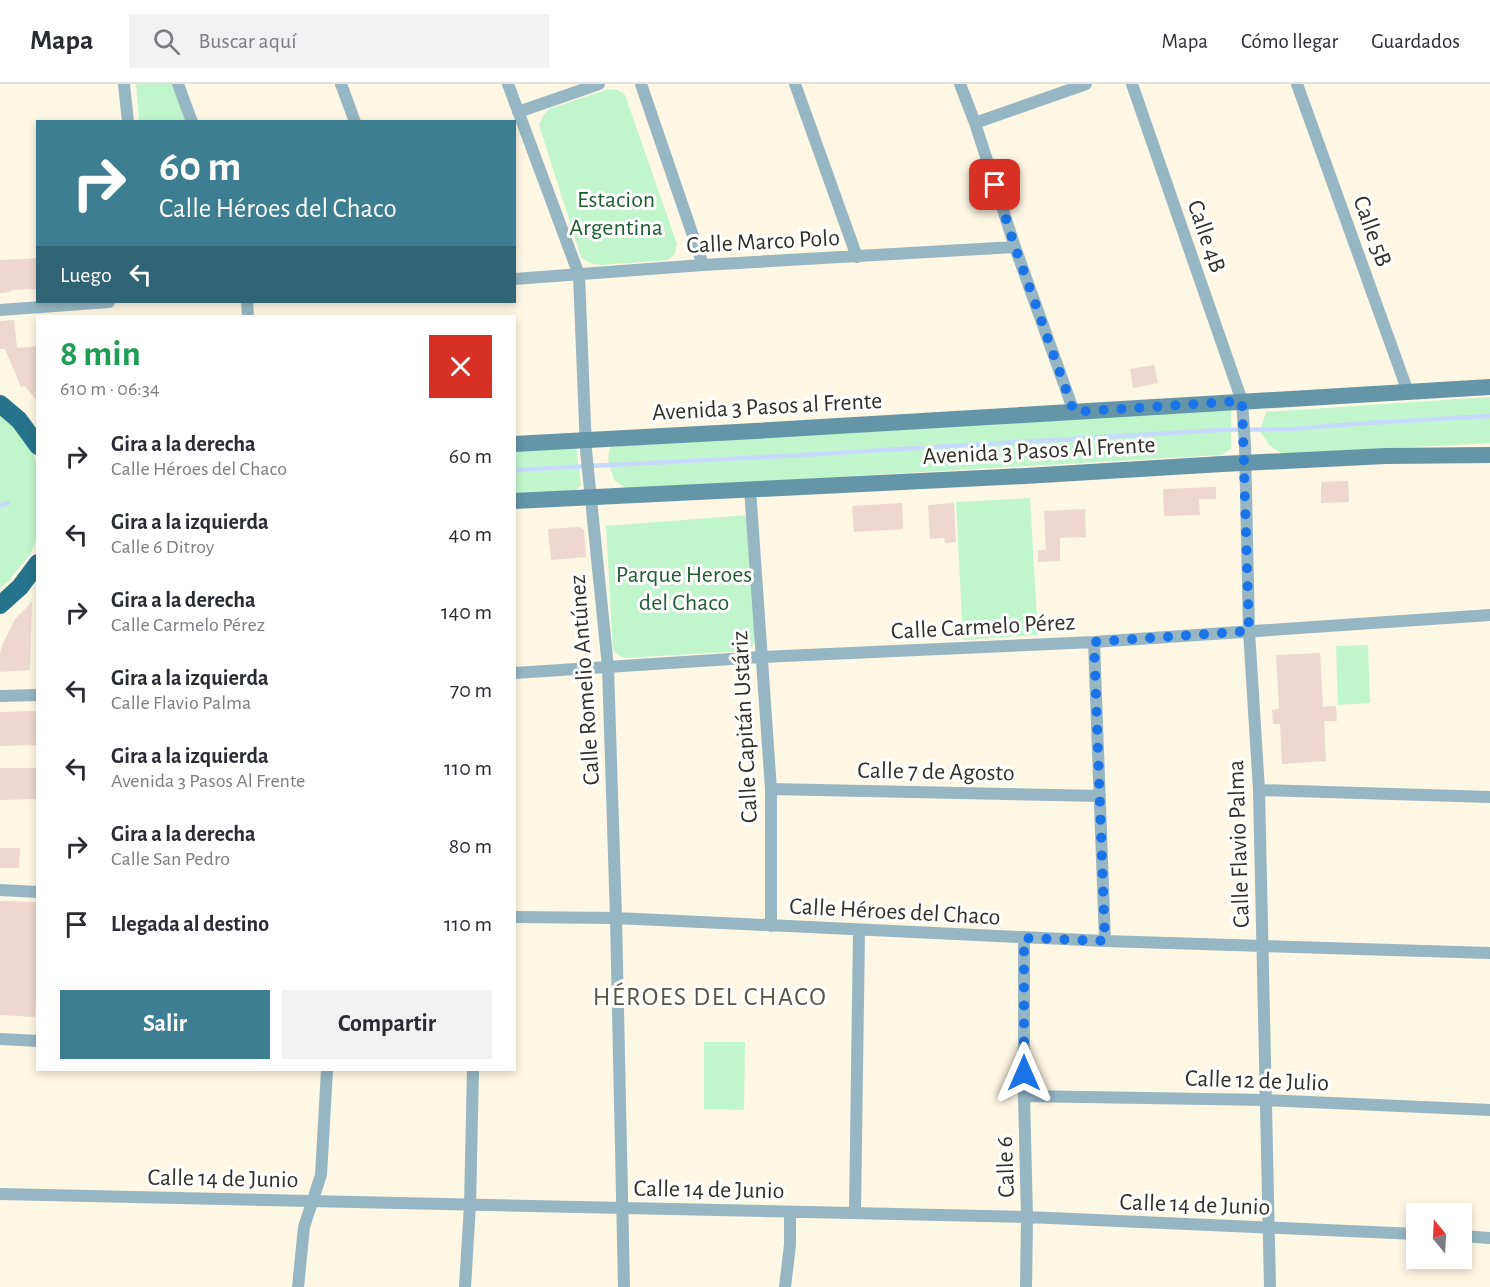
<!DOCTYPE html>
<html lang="es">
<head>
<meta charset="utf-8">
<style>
  body { margin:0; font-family:"Alegreya Sans",sans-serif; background:#f2f2f3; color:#2b2b33; height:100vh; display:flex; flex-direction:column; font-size:22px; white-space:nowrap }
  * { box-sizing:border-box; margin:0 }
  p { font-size:20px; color:#7c7c81 }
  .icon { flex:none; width:33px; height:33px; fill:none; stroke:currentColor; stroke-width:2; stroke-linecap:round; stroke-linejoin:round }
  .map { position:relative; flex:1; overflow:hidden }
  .sheet { position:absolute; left:36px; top:231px; width:480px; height:756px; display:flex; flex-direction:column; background:#fff; border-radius:0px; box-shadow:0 3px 9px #0003 }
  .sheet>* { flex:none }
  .top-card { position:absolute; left:36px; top:36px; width:480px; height:183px; border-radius:0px; box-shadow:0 3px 9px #0003; background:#3e7e92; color:#fff; overflow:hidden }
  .needle { width:39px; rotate:342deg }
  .fabs { position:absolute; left:1406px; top:1119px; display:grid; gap:12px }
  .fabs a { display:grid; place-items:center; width:66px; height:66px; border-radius:0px; background:#fff; box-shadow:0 3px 9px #0003; font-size:30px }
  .pin { position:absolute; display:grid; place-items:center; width:51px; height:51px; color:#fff; margin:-26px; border-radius:12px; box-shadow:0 3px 9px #0006 }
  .me { position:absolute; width:66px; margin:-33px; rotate:0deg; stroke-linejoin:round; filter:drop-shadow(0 0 4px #0008) }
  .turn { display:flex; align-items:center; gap:21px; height:126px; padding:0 24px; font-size:27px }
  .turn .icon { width:78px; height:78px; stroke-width:2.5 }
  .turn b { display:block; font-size:42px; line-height:51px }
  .then { display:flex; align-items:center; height:57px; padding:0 24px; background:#0003; gap:12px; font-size:22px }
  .round { display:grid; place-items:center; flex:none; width:63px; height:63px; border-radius:0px; background:#f2f2f3 }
  .head { display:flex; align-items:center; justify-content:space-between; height:102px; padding:0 24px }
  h1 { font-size:36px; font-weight:700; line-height:45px; color:#1e9e55 }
  .cta { display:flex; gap:12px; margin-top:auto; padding:12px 24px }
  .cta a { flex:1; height:69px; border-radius:0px; background:#3e7e92; color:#fff; font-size:24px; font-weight:700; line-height:69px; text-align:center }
  .cta a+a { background:#f2f2f3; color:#2b2b33 }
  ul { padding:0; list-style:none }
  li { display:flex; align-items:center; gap:18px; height:78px; padding:0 24px }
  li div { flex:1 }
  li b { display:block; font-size:22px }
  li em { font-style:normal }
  header { display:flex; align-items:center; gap:36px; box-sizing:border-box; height:84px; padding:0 30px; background:#fff; border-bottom:2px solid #e1e1e2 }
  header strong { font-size:28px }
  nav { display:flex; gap:33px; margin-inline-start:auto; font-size:21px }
  .search { width:420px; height:54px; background:#f2f2f3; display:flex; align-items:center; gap:15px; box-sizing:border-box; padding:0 21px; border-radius:0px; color:#7c7c81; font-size:22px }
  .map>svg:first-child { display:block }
  .green { fill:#c1f6cc }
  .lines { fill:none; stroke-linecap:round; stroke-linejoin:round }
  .stream { stroke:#c5dafc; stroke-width:4.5 }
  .building { fill:#eed7ce }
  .minor { stroke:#96b6c3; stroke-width:12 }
  .secondary { stroke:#6495a8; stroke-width:16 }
  .trunk { stroke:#25748c; stroke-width:18 }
  .route { stroke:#1a73e8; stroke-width:10; stroke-dasharray:0 18 }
  .labels { text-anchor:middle; stroke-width:6; stroke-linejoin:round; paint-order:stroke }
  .park-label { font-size:24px; fill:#1f5d32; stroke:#fff }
  .street-label { font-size:24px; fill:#312f27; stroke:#fff }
  .neighbourhood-label { font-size:26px; letter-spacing:1.5px; fill:#5a5543; stroke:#fff }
</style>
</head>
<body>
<header>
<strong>Mapa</strong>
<div class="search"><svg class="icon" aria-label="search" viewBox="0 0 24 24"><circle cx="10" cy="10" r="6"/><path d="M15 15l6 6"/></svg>Buscar aquí</div>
<nav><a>Mapa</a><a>Cómo llegar</a><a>Guardados</a></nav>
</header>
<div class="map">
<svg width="1490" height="1203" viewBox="0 0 1490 1203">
  <rect width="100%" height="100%" fill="#fdf7e3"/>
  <path class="green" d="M 136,0 L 174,0 L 188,37 L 139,37 Z
    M 609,5 L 618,6 L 625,11 L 677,160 L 675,170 L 668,176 L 601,181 L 590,179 L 581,173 L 539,41 L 543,32 L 549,25 Z
    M 1490,313 L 1490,359 L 1282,370 L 1269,361 L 1260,347 L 1266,328 Z
    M 1231,324 L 1231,365 L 1221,371 L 627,405 L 614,396 L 608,375 L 610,363 Z
    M 0,332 L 10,338 L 32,367 L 38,382 L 37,453 L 31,469 L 8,498 L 0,504 Z
    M 576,363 L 581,402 L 572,409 L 515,412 L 515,367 Z
    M 1030,414 L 1038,551 L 963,556 L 956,418 Z
    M 748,431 L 755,557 L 752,563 L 745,567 L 626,574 L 618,571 L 613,566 L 606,442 Z
    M 1368,561 L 1370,619 L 1338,621 L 1336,562 Z
    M 704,958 L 745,958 L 744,1026 L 704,1025 Z"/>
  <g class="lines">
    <path class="stream" d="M 514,386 L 802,371 L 1221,346 L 1292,345 L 1367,339 L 1490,332
      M 0,422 L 8,419"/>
  </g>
  <path class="building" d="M 38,174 L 38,205 L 13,206 L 9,208 L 0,209 L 0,176 Z
    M 14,236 L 17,264 L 38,262 L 38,318 L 25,302 L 21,303 L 5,265 L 0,265 L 0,237 Z
    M 1154,281 L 1158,299 L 1133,304 L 1130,285 Z
    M 1348,397 L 1349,418 L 1321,419 L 1321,398 Z
    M 1216,403 L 1216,415 L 1199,415 L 1200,431 L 1164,432 L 1163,405 Z
    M 902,419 L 903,445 L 854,448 L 852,422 Z
    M 954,419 L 956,458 L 945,459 L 944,454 L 930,455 L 928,421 Z
    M 1085,425 L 1086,453 L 1060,454 L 1060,477 L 1038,478 L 1038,466 L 1046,466 L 1044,427 Z
    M 579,443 L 584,446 L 586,473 L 551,476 L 548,445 Z
    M 32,518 L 30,586 L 0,588 L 0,569 L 3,559 L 15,535 Z
    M 1320,569 L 1323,623 L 1336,622 L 1337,637 L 1324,637 L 1326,677 L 1282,680 L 1280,640 L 1273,640 L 1272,626 L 1279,625 L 1276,571 Z
    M 38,627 L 38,661 L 0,662 L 0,628 Z
    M 0,684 L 38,684 L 38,715 L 0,716 Z
    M 0,764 L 20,764 L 19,784 L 0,784 Z
    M 0,817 L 38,818 L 38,871 L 35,933 L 0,931 Z"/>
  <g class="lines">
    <path class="minor" d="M 124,0 L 128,38
      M 178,0 L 192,38
      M 341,0 L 355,38
      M 508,0 L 579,191 L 586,366 L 608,583 L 616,834 L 624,1203
      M 641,0 L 703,181
      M 795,0 L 857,173
      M 960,0 L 975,39 L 1015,163 L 1074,328
      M 1132,0 L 1242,317 L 1245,362 L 1249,547 L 1259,706 L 1270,1203
      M 1297,0 L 1408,308
      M 518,28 L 599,0
      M 975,39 L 1086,0
      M 514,195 L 703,181 L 1015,163
      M 247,218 L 248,232
      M 0,226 L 109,218
      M 750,405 L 771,705 L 771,842
      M 1094,558 L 1105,857
      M 514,589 L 762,573 L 1094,558 L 1490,531
      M 0,612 L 38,611
      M 771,705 L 1100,712
      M 1259,706 L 1490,713
      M 0,806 L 38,808
      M 514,833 L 616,834 L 1105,857 L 1490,869
      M 1024,853 L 1024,1012 L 1027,1133 L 1026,1203
      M 0,955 L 38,957
      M 1024,1012 L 1266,1016 L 1490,1026
      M 0,1110 L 1027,1133 L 1416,1150
      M 855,1129 L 859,846
      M 1461,1152 L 1490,1154
      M 298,1203 L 304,1143 L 321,1091 L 327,986
      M 465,1203 L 470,1121 L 473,986
      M 785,1203 L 790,1161 L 790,1128"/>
    <path class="secondary" d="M 514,360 L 755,347 L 1490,303
      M 514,417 L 1025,392 L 1222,380 L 1386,372 L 1490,371"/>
    <path class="trunk" d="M 0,320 L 19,336 L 38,362
      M 0,521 L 20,503 L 38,479"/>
  </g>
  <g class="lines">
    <path class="route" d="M 995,101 L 1015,163 L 1074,328 L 1242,317 L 1249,547 L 1094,558 L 1105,857 L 1024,854 L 1024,989"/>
  </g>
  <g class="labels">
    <g class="park-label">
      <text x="616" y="123">Estacion<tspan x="616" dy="28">Argentina</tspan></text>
      <text x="684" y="498">Parque Heroes<tspan x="684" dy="28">del Chaco</tspan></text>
    </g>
    <g class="street-label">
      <text transform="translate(1373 147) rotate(70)" y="8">Calle 5B</text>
      <text transform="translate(1207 152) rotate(71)" y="8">Calle 4B</text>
      <text transform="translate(763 157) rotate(-3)" y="8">Calle Marco Polo</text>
      <text transform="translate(767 322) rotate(-3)" y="8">Avenida 3 Pasos al Frente</text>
      <text transform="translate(1039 366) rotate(-3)" y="8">Avenida 3 Pasos Al Frente</text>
      <text transform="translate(983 542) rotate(-3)" y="8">Calle Carmelo Pérez</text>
      <text transform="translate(584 596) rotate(-94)" y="8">Calle Romelio Antúnez</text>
      <text transform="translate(744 643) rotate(-93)" y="8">Calle Capitán Ustáriz</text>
      <text transform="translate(936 687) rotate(1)" y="8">Calle 7 de Agosto</text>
      <text transform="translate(1238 760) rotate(-92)" y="8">Calle Flavio Palma</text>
      <text transform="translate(895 827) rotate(3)" y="8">Calle Héroes del Chaco</text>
      <text transform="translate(1257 996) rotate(2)" y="8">Calle 12 de Julio</text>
      <text transform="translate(1005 1083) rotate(-92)" y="8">Calle 6</text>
      <text transform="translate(223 1094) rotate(1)" y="8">Calle 14 de Junio</text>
      <text transform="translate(709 1105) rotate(1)" y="8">Calle 14 de Junio</text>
      <text transform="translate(1195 1120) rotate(2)" y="8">Calle 14 de Junio</text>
    </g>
    <g class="neighbourhood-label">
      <text x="710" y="921">HÉROES DEL CHACO</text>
    </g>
  </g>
</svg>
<div class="fabs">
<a><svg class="needle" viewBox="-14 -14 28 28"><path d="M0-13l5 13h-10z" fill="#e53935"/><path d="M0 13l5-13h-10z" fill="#7c7c81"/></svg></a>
</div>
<div class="pin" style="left:995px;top:101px;background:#d93025"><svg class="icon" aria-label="arrive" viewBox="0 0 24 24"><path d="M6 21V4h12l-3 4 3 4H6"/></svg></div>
<svg class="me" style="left:1024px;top:989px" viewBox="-20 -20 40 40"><path d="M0-17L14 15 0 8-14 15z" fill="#1a73e8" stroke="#fff" stroke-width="4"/></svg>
<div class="top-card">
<div class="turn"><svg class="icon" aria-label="right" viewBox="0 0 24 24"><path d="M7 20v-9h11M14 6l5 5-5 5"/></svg><div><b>60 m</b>Calle Héroes del Chaco</div></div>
<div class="then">Luego<svg class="icon" aria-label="left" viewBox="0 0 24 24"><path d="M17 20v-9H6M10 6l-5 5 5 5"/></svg></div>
</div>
<section class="sheet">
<div class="head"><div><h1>8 min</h1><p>610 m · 06:34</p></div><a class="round" style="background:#d93025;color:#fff"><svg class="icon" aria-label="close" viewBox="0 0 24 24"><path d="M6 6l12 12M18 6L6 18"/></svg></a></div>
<ul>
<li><svg class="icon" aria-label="right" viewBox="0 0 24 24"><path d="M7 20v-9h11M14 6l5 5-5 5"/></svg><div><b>Gira a la derecha</b><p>Calle Héroes del Chaco</p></div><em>60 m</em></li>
<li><svg class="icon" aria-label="left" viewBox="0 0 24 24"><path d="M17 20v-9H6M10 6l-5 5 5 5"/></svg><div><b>Gira a la izquierda</b><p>Calle 6 Ditroy</p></div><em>40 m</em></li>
<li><svg class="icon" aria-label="right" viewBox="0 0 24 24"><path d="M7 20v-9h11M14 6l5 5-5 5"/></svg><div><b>Gira a la derecha</b><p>Calle Carmelo Pérez</p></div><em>140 m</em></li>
<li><svg class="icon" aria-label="left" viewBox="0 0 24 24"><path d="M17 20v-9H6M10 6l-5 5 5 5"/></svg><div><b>Gira a la izquierda</b><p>Calle Flavio Palma</p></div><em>70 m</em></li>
<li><svg class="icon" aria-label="left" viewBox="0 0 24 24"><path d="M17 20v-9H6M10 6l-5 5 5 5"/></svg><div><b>Gira a la izquierda</b><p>Avenida 3 Pasos Al Frente</p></div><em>110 m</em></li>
<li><svg class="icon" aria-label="right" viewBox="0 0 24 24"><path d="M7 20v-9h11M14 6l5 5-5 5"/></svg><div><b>Gira a la derecha</b><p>Calle San Pedro</p></div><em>80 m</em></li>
<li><svg class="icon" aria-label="arrive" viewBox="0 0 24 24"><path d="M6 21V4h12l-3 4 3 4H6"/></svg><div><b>Llegada al destino</b></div><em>110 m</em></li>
</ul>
<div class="cta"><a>Salir</a><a>Compartir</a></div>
</section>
</div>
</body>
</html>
